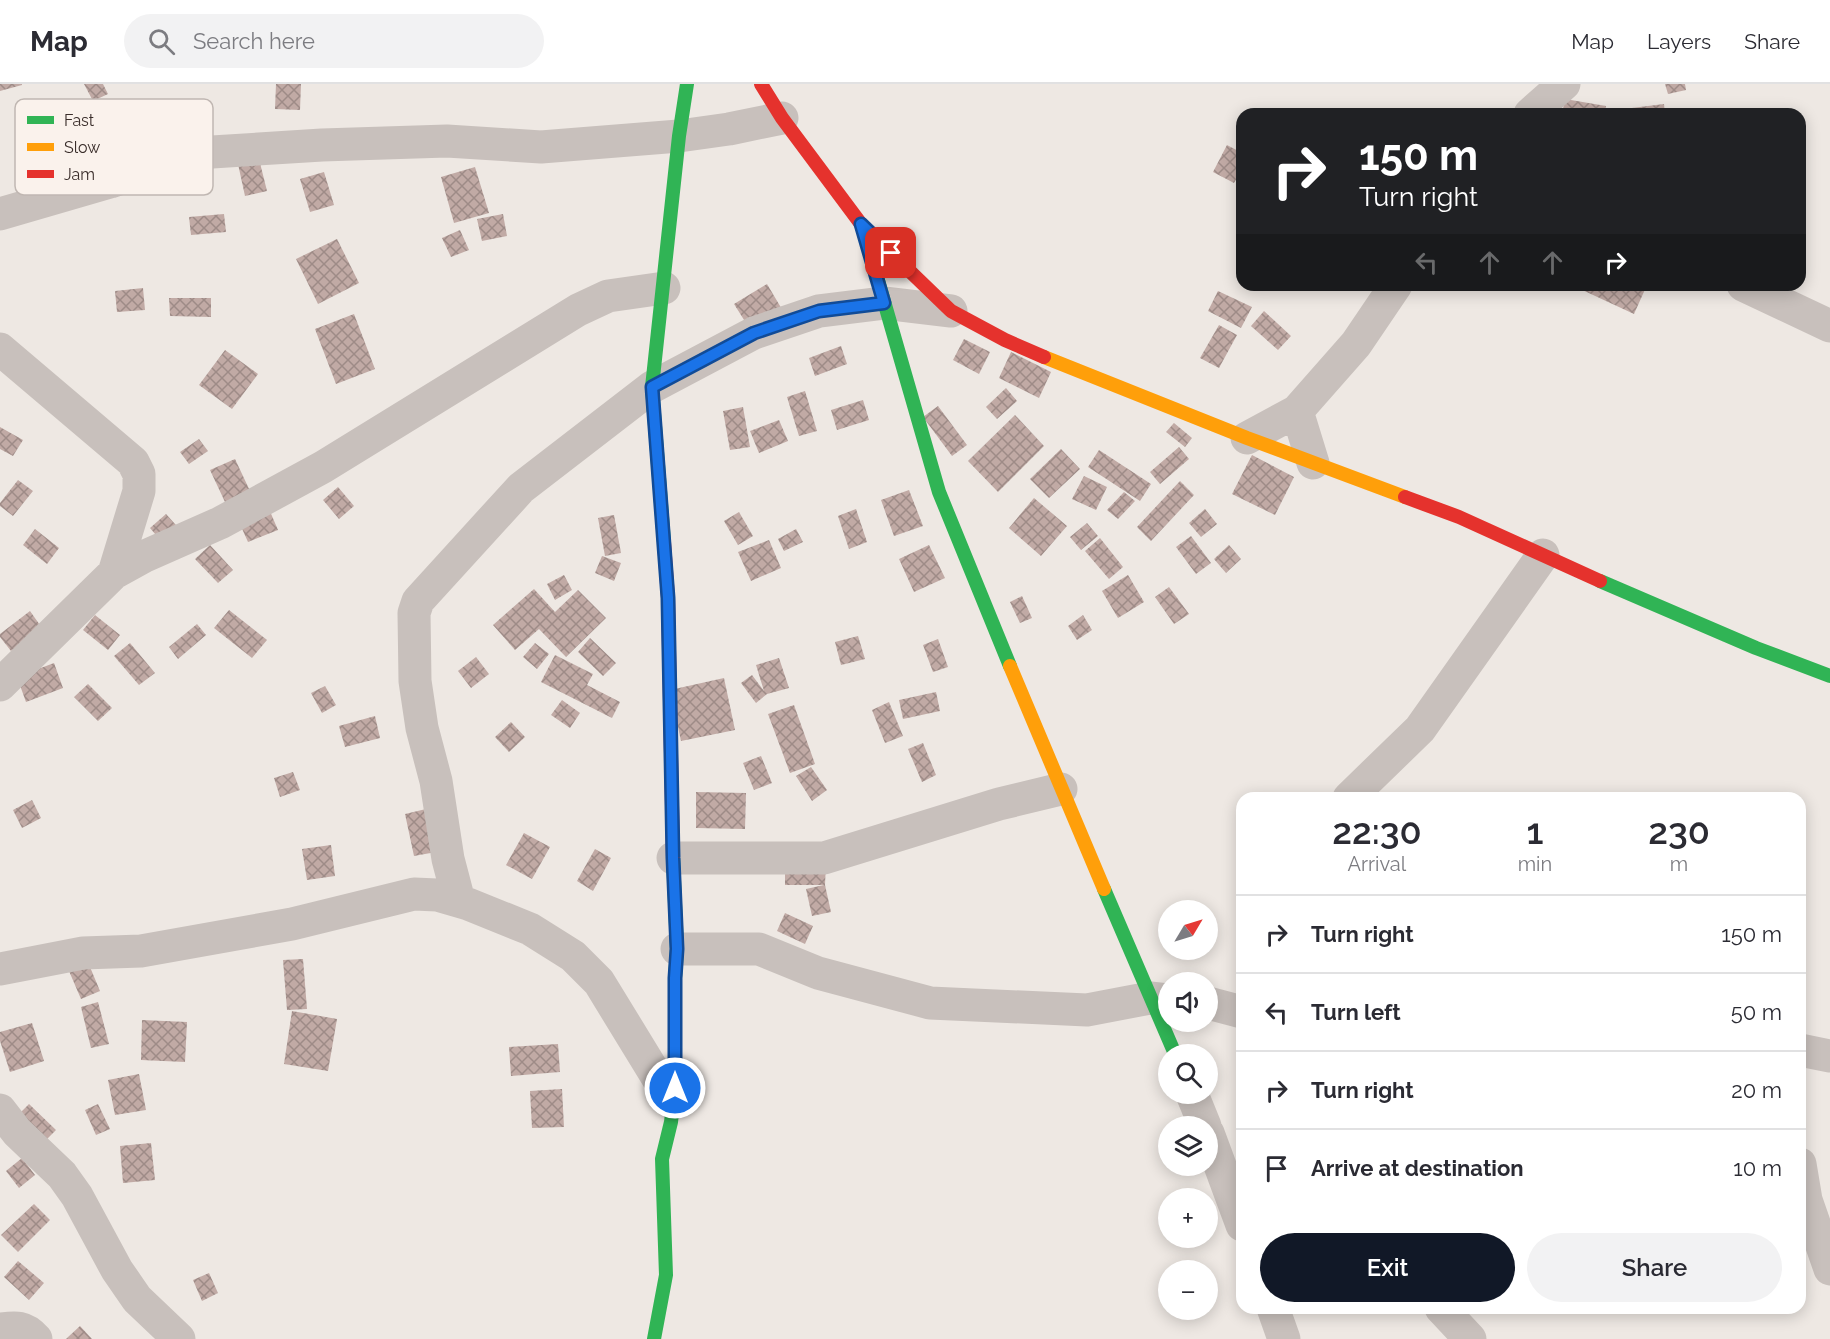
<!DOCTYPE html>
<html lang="en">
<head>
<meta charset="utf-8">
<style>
  body { margin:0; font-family:Raleway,sans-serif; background:#f2f2f3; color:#2b2b33; height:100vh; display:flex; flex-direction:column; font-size:22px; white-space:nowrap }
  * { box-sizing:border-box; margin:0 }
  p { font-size:20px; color:#7c7c81 }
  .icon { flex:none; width:33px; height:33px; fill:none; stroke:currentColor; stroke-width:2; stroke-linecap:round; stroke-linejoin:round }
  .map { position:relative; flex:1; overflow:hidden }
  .details { position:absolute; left:1236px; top:708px; width:570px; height:522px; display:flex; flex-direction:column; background:#fff; border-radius:18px; box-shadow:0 3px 15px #0003 }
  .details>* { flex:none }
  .guide { position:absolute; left:1236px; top:24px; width:570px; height:183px; border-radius:18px; box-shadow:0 3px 15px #0003; background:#202124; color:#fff; overflow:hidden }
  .needle { width:39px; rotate:52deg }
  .controls { position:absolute; left:1158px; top:816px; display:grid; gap:12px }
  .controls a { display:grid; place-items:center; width:60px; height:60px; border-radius:50%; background:#fff; box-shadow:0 3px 15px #0003; font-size:30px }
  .pin { position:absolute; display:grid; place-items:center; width:51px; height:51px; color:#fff; margin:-26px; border-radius:12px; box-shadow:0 3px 9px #0006 }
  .me { position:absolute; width:66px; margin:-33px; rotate:0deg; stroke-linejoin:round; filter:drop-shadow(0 0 4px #0008) }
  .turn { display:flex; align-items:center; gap:21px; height:126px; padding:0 24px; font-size:27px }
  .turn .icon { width:78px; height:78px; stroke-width:2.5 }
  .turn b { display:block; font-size:42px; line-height:51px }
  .lanes { display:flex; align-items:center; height:57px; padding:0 24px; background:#0003; justify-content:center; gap:30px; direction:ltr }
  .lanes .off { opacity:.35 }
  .eta { display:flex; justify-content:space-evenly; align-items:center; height:102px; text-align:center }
  .eta b { font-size:36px; font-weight:600; line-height:42px }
  .primary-button { display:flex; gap:12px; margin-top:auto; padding:12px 24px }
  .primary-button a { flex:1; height:69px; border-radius:36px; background:#111827; color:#fff; font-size:24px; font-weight:600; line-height:69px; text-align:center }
  .primary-button a+a { background:#f2f2f3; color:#2b2b33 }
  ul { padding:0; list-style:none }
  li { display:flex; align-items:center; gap:18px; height:78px; padding:0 24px; border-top:2px solid #e1e1e2 }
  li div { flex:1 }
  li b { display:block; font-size:22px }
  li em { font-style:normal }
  header { display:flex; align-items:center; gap:36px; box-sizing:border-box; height:84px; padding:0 30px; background:#fff; border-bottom:2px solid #e1e1e2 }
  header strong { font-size:28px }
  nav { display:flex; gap:33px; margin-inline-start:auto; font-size:21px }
  .search { width:420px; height:54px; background:#f2f2f3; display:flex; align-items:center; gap:15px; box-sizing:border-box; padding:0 21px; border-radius:33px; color:#7c7c81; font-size:22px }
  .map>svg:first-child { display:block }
  .building { fill:url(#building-cross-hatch) }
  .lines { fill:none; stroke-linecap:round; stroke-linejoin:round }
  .street { stroke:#c8c0bc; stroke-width:33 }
  .fast { stroke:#30b455; stroke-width:14 }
  .slow { stroke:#ff9f0a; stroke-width:14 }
  .jam { stroke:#e5322d; stroke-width:14 }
  .route-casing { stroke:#114b97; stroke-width:15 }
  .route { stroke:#1a73e8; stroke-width:10 }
  .key { fill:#faf2ec; stroke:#c0b7b2; stroke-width:1.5 }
  .key-label { font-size:16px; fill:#392d2a }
</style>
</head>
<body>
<header>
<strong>Map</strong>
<div class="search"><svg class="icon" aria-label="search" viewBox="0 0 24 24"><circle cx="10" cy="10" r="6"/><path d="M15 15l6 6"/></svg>Search here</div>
<nav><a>Map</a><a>Layers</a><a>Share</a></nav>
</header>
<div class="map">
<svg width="1830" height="1255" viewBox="0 0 1830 1255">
  <defs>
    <pattern id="building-cross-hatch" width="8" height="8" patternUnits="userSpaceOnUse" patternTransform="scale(1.5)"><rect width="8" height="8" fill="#c1aaa5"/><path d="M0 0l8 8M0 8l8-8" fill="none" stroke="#9e8b87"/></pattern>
  </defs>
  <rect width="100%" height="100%" fill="#eee8e3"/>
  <path class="building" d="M 0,0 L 22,0 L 22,1 L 0,7 Z
    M 84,0 L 103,0 L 108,10 L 93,17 Z
    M 276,0 L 301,0 L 300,26 L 275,25 Z
    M 1665,0 L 1685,0 L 1686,6 L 1668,10 Z
    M 1565,15 L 1606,22 L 1605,30 L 1562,30 Z
    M 1664,20 L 1665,30 L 1608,30 L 1608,27 Z
    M 1227,61 L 1242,69 L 1242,85 L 1234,99 L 1213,88 Z
    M 259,75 L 267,107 L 245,112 L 238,80 Z
    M 475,83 L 489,129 L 454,139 L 441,93 Z
    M 324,88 L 334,121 L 310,128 L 300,95 Z
    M 224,130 L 226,148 L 191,151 L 189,133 Z
    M 503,130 L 507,152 L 482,157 L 477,135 Z
    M 460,146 L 469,166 L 451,173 L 442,154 Z
    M 337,155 L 359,199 L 318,220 L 296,175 Z
    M 767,200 L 783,227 L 751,247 L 734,220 Z
    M 1579,201 L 1647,201 L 1634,230 L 1578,204 Z
    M 143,204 L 145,226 L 117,228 L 115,207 Z
    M 1218,207 L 1252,223 L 1241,244 L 1208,227 Z
    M 169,214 L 211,214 L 211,233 L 170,232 Z
    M 1264,227 L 1291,252 L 1278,266 L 1251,242 Z
    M 354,230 L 375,285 L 336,300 L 315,245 Z
    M 1219,241 L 1237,251 L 1219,284 L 1200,274 Z
    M 964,255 L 990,268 L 979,290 L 953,276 Z
    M 841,262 L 847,280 L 815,292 L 809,274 Z
    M 225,266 L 258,290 L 232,325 L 199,301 Z
    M 1011,268 L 1051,288 L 1039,314 L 999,294 Z
    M 1006,304 L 1017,317 L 997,335 L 986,323 Z
    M 805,307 L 817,347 L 799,352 L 787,313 Z
    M 863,316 L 869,336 L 837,346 L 831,326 Z
    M 938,322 L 967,361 L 952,372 L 923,333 Z
    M 743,323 L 750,363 L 730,366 L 723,327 Z
    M 1015,331 L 1044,362 L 998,408 L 968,377 Z
    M 779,336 L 788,357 L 759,369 L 750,347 Z
    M 1174,339 L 1192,354 L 1185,363 L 1166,348 Z
    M 0,343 L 23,356 L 13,372 L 0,365 Z
    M 199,355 L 208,367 L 189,380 L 180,368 Z
    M 1179,363 L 1189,375 L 1160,400 L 1150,388 Z
    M 1061,365 L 1080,385 L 1049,414 L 1030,395 Z
    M 1099,366 L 1151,400 L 1140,417 L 1088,383 Z
    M 1252,371 L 1294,393 L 1275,431 L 1232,410 Z
    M 235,375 L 250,407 L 225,418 L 210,386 Z
    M 1084,392 L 1107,403 L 1096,426 L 1072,415 Z
    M 18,396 L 33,407 L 13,432 L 0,422 L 0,419 Z
    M 1180,397 L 1194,411 L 1151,457 L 1137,443 Z
    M 338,403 L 354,422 L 339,435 L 323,416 Z
    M 909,406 L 923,442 L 894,452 L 881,416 Z
    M 1124,408 L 1135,417 L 1118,435 L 1107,426 Z
    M 1034,414 L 1067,442 L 1041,472 L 1009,444 Z
    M 269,425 L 278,446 L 248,458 L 239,438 Z
    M 856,425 L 867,458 L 849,465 L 838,432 Z
    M 1205,425 L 1217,440 L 1201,453 L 1189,439 Z
    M 739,428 L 753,452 L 738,461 L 724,437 Z
    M 166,430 L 184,450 L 167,464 L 150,444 Z
    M 614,431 L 621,469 L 605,472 L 598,434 Z
    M 1087,439 L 1098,452 L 1081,466 L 1070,453 Z
    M 35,445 L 59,464 L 47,480 L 23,461 Z
    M 796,445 L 803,458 L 784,467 L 778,455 Z
    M 1191,452 L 1211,479 L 1196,490 L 1176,463 Z
    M 1100,454 L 1123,483 L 1109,495 L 1085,467 Z
    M 769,456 L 781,484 L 751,497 L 738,468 Z
    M 210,461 L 233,486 L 218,499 L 195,475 Z
    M 929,461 L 945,494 L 914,508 L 899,475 Z
    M 1229,461 L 1241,475 L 1226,489 L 1214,475 Z
    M 602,472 L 621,479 L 614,497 L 595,489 Z
    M 564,491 L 572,506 L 555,516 L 547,500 Z
    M 1128,491 L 1144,518 L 1118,534 L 1102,507 Z
    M 1169,503 L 1189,530 L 1174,540 L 1155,513 Z
    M 534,505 L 555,528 L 578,506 L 606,534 L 566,573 L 539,545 L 515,566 L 493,541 Z
    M 1022,512 L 1032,534 L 1020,539 L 1010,518 Z
    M 229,526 L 267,556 L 252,574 L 214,544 Z
    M 30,527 L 42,544 L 11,567 L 0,553 L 0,550 Z
    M 95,531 L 120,551 L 108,566 L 83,546 Z
    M 1083,531 L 1092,546 L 1077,556 L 1068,542 Z
    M 197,540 L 206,551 L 178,575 L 169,563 Z
    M 858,552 L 865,575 L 841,581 L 835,558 Z
    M 590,554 L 616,579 L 603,592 L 578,568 Z
    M 938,555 L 948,583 L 933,588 L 923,561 Z
    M 130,559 L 155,589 L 139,601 L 114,572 Z
    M 535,559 L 549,570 L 537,585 L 523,573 Z
    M 555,571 L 593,590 L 587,601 L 620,618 L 612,634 L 541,598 Z
    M 476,573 L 489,590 L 471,604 L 458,587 Z
    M 779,574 L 789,604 L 767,610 L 756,619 L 741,599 L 752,591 L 764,607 L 756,581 Z
    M 54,579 L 63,604 L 26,618 L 17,593 Z
    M 724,594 L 735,646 L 681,657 L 670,606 Z
    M 88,600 L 112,624 L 98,637 L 74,613 Z
    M 325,602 L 336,621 L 322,629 L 311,609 Z
    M 936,608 L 940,627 L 903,635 L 899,616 Z
    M 562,616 L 580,629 L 570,644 L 551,631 Z
    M 889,618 L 903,652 L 885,659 L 872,626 Z
    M 794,621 L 815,680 L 790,689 L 768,630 Z
    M 375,632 L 380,654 L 345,663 L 339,642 Z
    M 511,638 L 525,653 L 509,668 L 495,653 Z
    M 923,659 L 936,691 L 922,698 L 908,665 Z
    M 761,672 L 772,699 L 754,706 L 743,679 Z
    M 811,683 L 827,706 L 812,717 L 796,692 Z
    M 293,688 L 300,706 L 280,713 L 274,694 Z
    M 696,708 L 746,709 L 745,745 L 696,744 Z
    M 32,716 L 41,734 L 22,744 L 13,726 Z
    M 426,725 L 436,768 L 414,772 L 405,730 Z
    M 524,749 L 550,763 L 532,795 L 506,781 Z
    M 331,761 L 335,792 L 307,796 L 302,765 Z
    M 595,765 L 611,774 L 593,807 L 577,797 Z
    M 785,779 L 826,779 L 825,801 L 831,828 L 812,832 L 806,805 L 824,801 L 785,801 Z
    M 785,829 L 813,842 L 805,860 L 777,847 Z
    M 85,871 L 100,907 L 81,915 L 66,880 Z
    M 303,875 L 307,925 L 287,926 L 283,876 Z
    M 98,918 L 109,960 L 91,964 L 81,923 Z
    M 292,927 L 337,935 L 328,987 L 284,980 Z
    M 142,936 L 187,938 L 185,978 L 141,976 Z
    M 32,939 L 44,977 L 10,988 L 0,957 L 0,948 Z
    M 558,960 L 560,988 L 511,992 L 509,963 Z
    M 139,990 L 146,1026 L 115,1031 L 108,996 Z
    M 562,1005 L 564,1043 L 532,1044 L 530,1007 Z
    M 29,1020 L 56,1046 L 41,1061 L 14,1035 Z
    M 98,1020 L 110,1045 L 96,1051 L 85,1026 Z
    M 151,1059 L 155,1096 L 123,1099 L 120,1062 Z
    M 22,1074 L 35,1091 L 19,1104 L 6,1087 Z
    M 34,1120 L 50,1136 L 18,1168 L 1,1151 Z
    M 18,1177 L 44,1199 L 29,1216 L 4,1193 Z
    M 209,1189 L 218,1209 L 202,1217 L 193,1196 Z
    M 80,1242 L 92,1255 L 66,1255 Z"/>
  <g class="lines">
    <path class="street" d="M 1530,30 L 1564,0
      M 0,130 L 110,98 L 181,74 L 212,68 L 322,61 L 447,57 L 541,63 L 679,52 L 729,45 L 782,34
      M 1743,201 L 1830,242
      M 0,265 L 133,378 L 139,390 L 139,407 L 114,489
      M 1297,327 L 1313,379
      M 1247,354 L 1297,327 L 1356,260 L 1396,201
      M 0,601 L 114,489 L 143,473 L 220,439 L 323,383 L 578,226 L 608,212 L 664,204
      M 1349,714 L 1420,645 L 1543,471
      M 673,774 L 824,774 L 999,720 L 1061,705
      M 459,817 L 448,775 L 436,697 L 422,644 L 415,597 L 414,529 L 418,517 L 521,404 L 652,303 L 754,249 L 819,227 L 884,219 L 951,227
      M 677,865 L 759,865 L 818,889 L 930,919 L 1087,926 L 1150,914 L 1168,916
      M 0,885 L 83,869 L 141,867 L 292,840 L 414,810 L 437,811 L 468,820 L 530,845 L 573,872 L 599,898 L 673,1019
      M 1208,919 L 1242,928
      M 1800,966 L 1830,972
      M 1192,1010 L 1205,1042
      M 0,1026 L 17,1048 L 62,1091 L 77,1112 L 117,1186 L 137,1215 L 179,1255
      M 1208,1049 L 1242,1141
      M 1800,1080 L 1806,1116 L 1830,1185
      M 1273,1224 L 1284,1255
      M 1441,1224 L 1470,1255
      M 0,1245 C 16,1243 25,1242 36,1255"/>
    <path class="fast" d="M 862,141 L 939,408 L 1010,582
      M 664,458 L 652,303 L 679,52 L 687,0
      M 1600,497 L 1756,564 L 1830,592
      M 1104,805 L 1175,970
      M 654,1255 L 666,1191 L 662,1075 L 671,1038 L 675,1004 L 675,894 L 677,865 L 673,773"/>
    <path class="slow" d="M 1044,273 L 1247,354 L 1405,413
      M 1010,582 L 1104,805"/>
    <path class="jam" d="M 761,0 L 782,34 L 861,140 L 951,227 L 1005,256 L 1044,273
      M 1405,413 L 1459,433 L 1600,497
      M 664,458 L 668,514 L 673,773"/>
  </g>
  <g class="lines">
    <g class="route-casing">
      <path id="route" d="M 675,1004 L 675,894 L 677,865 L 673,774 L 668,514 L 652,303 L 754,249 L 819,227 L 884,219 L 861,140 L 891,169"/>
    </g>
    <use href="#route" class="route"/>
  </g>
  <rect x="15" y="15" width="198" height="96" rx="9" class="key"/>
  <rect x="27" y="32" width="27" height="8" fill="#30b455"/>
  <rect x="27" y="59" width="27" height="8" fill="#ff9f0a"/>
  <rect x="27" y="86" width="27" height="8" fill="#e5322d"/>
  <g class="key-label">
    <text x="64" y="42">Fast</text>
    <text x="64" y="69">Slow</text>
    <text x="64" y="96">Jam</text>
  </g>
</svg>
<div class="controls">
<a><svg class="needle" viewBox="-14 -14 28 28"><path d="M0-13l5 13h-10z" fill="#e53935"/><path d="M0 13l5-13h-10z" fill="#7c7c81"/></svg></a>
<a><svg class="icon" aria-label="sound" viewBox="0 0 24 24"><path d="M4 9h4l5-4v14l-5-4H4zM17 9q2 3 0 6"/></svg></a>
<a><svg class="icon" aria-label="search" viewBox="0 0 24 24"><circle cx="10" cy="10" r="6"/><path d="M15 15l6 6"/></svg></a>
<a><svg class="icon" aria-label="layers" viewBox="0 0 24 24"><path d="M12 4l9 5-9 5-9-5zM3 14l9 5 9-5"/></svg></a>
<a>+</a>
<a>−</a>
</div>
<div class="pin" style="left:891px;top:169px;background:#d93025"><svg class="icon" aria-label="arrive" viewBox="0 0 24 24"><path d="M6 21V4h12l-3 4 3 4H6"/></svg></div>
<svg class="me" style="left:675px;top:1004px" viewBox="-20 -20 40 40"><circle r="17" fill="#1a73e8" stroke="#fff" stroke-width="3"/><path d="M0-11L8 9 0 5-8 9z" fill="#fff"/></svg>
<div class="guide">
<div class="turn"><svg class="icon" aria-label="right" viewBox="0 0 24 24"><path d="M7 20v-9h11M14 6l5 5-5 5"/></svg><div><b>150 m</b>Turn right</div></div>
<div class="lanes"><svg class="icon off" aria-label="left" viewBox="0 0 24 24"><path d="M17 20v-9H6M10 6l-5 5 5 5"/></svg><svg class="icon off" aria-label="ahead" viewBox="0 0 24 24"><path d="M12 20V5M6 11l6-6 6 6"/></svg><svg class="icon off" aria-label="ahead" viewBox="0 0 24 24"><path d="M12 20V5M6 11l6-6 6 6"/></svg><svg class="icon" aria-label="right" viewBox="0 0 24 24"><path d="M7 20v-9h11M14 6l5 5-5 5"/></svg></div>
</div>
<section class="details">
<div class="eta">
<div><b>22:30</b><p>Arrival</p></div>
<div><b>1</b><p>min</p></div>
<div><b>230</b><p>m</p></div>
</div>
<ul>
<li><svg class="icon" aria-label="right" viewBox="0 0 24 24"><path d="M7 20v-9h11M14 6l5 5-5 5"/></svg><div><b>Turn right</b></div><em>150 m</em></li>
<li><svg class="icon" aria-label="left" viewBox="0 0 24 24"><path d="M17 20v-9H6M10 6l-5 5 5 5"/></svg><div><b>Turn left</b></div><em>50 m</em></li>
<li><svg class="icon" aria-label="right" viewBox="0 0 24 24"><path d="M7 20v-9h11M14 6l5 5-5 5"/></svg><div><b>Turn right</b></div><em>20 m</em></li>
<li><svg class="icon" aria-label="arrive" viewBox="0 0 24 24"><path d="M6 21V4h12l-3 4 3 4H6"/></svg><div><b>Arrive at destination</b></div><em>10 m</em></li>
</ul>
<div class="primary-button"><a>Exit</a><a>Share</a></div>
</section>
</div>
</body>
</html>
